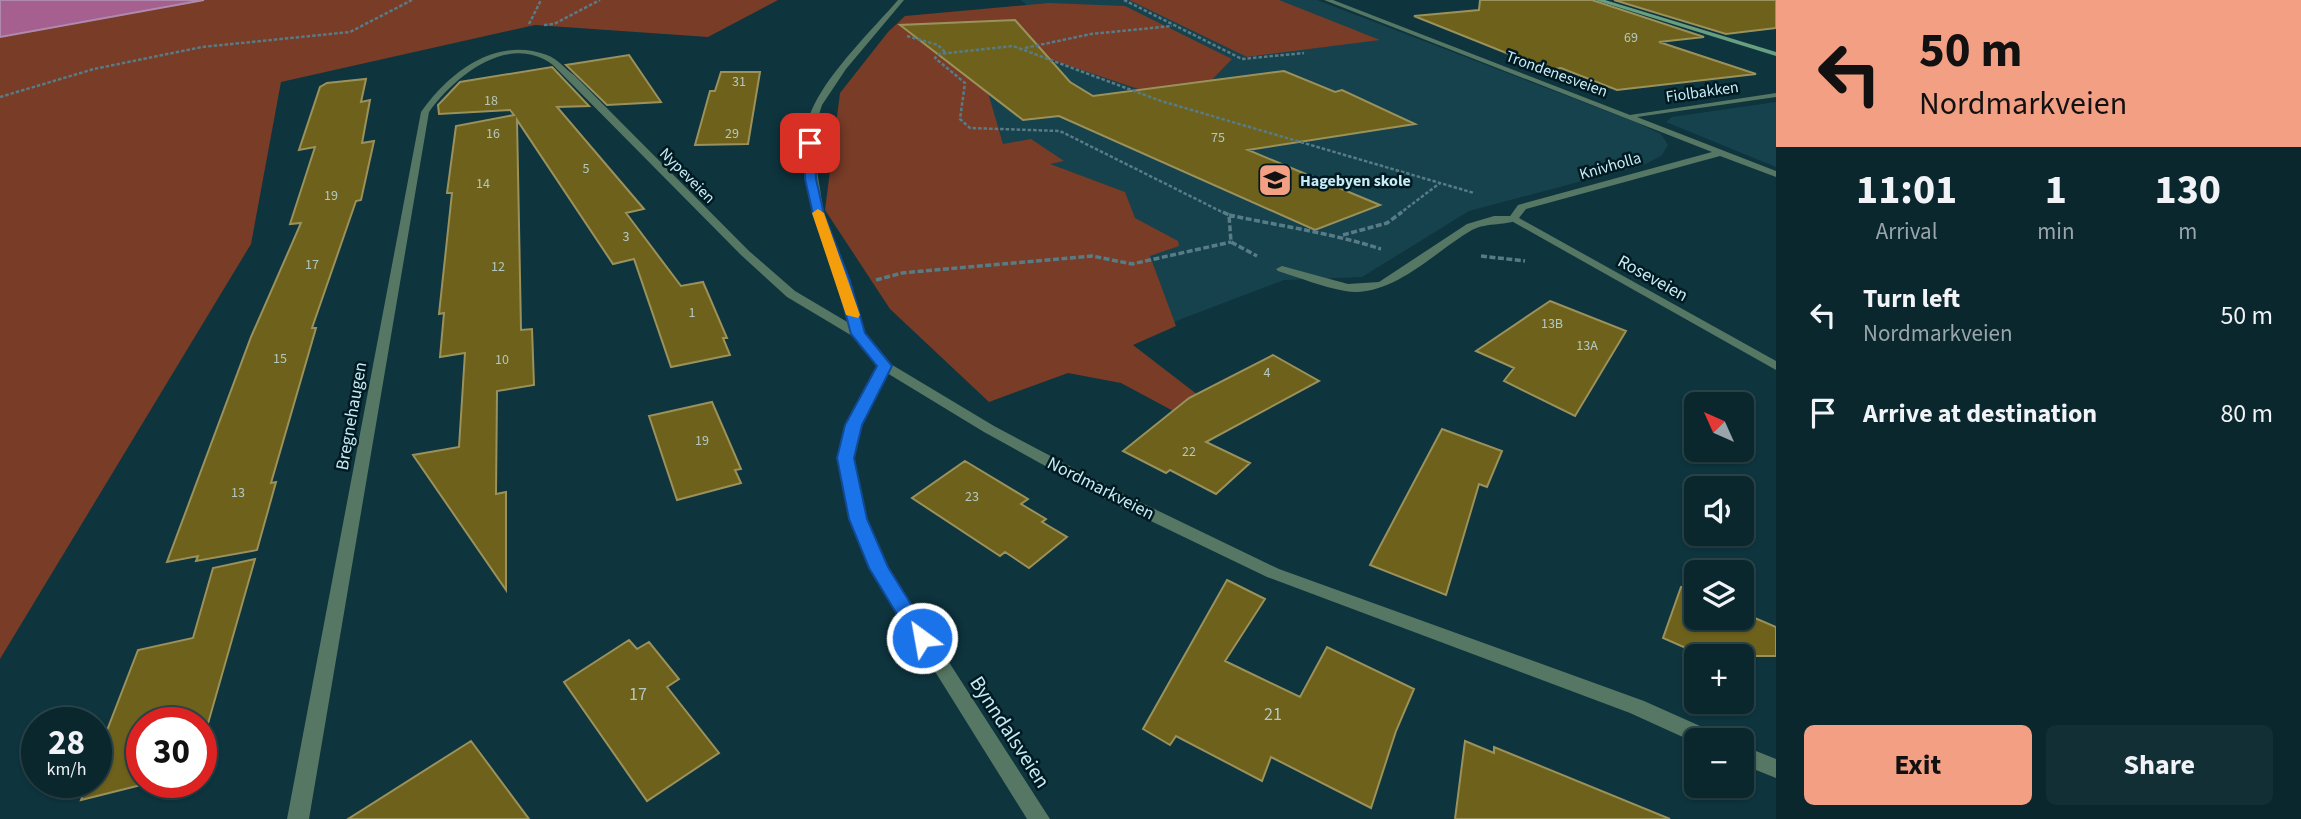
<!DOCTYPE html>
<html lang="en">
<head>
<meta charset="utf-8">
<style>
  body { margin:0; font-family:"Source Sans 3",sans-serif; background:#132f36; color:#f1f3f6; height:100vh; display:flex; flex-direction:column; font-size:26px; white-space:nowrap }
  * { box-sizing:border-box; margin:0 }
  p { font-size:23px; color:#99a5aa }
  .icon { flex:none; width:38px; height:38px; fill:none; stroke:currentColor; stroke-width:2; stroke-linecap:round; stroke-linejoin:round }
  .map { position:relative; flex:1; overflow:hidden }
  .sheet { display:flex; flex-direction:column; background:#0a272e; width:525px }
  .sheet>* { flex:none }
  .top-card { background:#f39f83; color:#111; overflow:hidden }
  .needle { width:46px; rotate:315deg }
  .buttons { position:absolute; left:1684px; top:392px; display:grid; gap:14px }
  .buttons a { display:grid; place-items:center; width:70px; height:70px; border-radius:10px; background:#0a272e; box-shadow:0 2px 5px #0004,0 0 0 2px #2a444a; font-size:35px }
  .speed { position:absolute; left:21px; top:707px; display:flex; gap:14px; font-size:35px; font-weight:700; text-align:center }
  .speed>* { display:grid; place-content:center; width:91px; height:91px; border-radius:50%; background:#0a272e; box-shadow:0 2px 5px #0004,0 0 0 2px #2a444a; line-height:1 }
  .speed small { font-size:18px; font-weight:400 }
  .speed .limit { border:10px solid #d22; background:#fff; color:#111 }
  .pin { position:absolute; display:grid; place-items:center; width:60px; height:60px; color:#fff; margin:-30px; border-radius:14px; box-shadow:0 4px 10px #0006 }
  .me { position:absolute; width:77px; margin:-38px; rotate:328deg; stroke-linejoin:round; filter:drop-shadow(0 0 5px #0008) }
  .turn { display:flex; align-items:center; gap:24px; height:147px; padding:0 28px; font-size:32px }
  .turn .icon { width:91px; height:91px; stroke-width:2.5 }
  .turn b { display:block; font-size:49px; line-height:60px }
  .eta { display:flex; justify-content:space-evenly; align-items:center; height:119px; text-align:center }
  .eta b { font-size:42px; font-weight:700; line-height:49px }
  .action { display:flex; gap:14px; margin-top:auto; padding:14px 28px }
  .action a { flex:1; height:80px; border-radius:10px; background:#f39f83; color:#111; font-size:28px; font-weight:700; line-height:80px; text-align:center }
  .action a+a { background:#132f36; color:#f1f3f6 }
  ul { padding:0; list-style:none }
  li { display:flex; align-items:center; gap:21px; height:98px; padding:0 28px }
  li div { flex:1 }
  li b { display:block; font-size:26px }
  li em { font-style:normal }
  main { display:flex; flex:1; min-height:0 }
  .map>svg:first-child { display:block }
  .built { fill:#16424e }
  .green { fill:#783c27 }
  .water { fill:#a56090; stroke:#b08aae; stroke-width:2 }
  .building { fill:#6d611c; stroke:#9b915a; stroke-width:2 }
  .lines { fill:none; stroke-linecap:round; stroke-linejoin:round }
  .path-far1 { stroke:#587c86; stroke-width:2.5; stroke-dasharray:3.5 2; stroke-linecap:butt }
  .path { stroke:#587c86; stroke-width:3.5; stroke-dasharray:6 2.5; stroke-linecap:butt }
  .lane { fill:#557763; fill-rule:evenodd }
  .street { fill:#557763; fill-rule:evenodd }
  .secondary { fill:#689f80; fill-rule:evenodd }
  .route { fill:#1a73e8; stroke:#114b97; stroke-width:2 }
  .slow { fill:#f59e0b }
  .labels { text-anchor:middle; stroke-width:5; stroke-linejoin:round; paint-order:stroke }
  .number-label { font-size:14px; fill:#b2c8bf }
  .far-street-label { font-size:16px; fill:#c9ebf5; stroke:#001a22 }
  .far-poi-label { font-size:16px; font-weight:bold; fill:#c9ebf5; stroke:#001a22; text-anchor:start }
  .street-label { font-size:18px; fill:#c9ebf5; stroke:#001a22 }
  .near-number-label { font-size:18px; fill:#b2c8bf }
  .near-street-label { font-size:21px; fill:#c9ebf5; stroke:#001a22 }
</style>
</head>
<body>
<main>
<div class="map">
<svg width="1776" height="819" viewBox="0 0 1776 819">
  <rect width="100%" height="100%" fill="#0e343e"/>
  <path class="built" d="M 1021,0 L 1317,0 L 1635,122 L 1661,134 L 1668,145 L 1662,155 L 1646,164 L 1469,211 L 1362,277 L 1284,280 L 1147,332 L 925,45 L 1037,15 Z
    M 1776,102 L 1776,167 L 1666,122 L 1672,117 Z"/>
  <path class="green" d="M 204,0 L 778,0 L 708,37 L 535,25 L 281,82 L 251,244 L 0,659 L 0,37 Z
    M 1129,0 L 1279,0 L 1380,40 L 1247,57 Z
    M 1049,3 L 1125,6 L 1232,59 L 1201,91 L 1165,98 L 1049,59 L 982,72 L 1003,144 L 1031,139 L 1064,161 L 1050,164 L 1125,192 L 1135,218 L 1178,241 L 1179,246 L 1150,256 L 1176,326 L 1133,345 L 1233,422 L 1216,434 L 1121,383 L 1068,373 L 989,402 L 890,309 L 825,210 L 840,93 L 888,32 L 905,16 Z"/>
  <path class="water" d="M 0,0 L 204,0 L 0,37 Z"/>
  <path class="building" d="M 1480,0 L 1592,0 L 1704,37 L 1659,42 L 1756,74 L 1617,90 L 1561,68 L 1549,70 L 1414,16 L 1479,10 Z
    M 1614,0 L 1776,0 L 1776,28 L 1726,34 Z
    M 1015,20 L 1070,82 L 1093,96 L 1284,71 L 1335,92 L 1342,90 L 1415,124 L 1248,150 L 1380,205 L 1315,230 L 1059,116 L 1023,120 L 900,25 Z
    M 629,55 L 661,102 L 607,105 L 566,65 Z
    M 552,67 L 589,106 L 557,107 L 644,209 L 626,213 L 681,286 L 703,282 L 727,338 L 723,338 L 730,355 L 671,367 L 634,259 L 613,264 L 517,120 L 521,330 L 532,329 L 534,385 L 497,391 L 496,494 L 506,492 L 506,590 L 413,455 L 459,447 L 465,353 L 440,357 L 444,313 L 439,314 L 452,193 L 447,193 L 456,126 L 514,115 L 510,110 L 439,114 L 438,105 L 460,82 Z
    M 721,72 L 760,72 L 748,144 L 695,145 L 710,91 L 715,91 Z
    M 366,79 L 361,102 L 370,100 L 362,143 L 374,141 L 361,200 L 356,201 L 312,328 L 316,328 L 271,483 L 276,482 L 257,550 L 196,561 L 198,556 L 167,562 L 251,337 L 301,223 L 290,224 L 315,147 L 299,150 L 320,87 L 327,83 Z
    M 1550,301 L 1626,331 L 1575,416 L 1504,381 L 1514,368 L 1476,351 Z
    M 1273,355 L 1319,381 L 1206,442 L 1250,463 L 1216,494 L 1170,470 L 1166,473 L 1123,451 L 1189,398 Z
    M 712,402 L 741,469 L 735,470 L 741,483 L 677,500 L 649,416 Z
    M 1442,429 L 1502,451 L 1487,487 L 1479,484 L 1446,595 L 1370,565 Z
    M 965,461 L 1028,499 L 1021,504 L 1046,519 L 1042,522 L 1067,537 L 1029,568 L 1005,552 L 1000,556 L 912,498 Z
    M 255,559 L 207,727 L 201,723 L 142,723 L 142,782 L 153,782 L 81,800 L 88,782 L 96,782 L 96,759 L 138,650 L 193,638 L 213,568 Z
    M 1227,580 L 1265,599 L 1225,661 L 1300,697 L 1327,647 L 1414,689 L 1396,731 L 1371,808 L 1271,757 L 1262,781 L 1176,736 L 1170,745 L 1143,729 Z
    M 1681,587 L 1696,593 L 1696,618 L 1741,618 L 1741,612 L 1776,627 L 1776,656 L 1704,656 L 1663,638 Z
    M 629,640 L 637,649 L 649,642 L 679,679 L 667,687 L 719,753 L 647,801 L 564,682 Z
    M 471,741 L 529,819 L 348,819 Z
    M 1465,741 L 1494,753 L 1494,747 L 1670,819 L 1455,819 Z"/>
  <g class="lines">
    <path class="path-far1" d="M 1124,0 L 1242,59 L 1304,53
      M 529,24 L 541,0
      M 544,25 L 554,24 L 600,0
      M 907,36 L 938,45 L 946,53
      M 1025,48 L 1091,34 L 1172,26
      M 0,97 L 94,69 L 202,47 L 350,32 L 412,0
      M 1226,214 L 1060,131 L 970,128 L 960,119 L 965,83 L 935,58 L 939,54 L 1013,46 L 1161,101 L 1474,193
      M 1399,214 L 1440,183"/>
    <path class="path" d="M 1223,212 L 1229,215 L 1231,242 L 1257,256
      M 1229,215 C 1280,226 1332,233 1381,249
      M 1343,235 L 1387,223 L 1402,212
      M 1481,256 L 1525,261
      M 876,280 L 902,273 L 1092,256 L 1132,264 L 1231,242"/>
    <path class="lane" d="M 1494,216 L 1513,216 L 1518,219 C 1509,226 1487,222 1472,230 C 1435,251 1392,299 1345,291 C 1323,287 1300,278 1278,271 L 1276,269 L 1282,266 L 1348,284 L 1379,282 L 1467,224 Z"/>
    <path class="street" d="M 898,0 L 904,0 L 846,69 L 822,105 L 815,127 L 815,158 L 824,214 L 850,281 L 864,333 L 889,363 L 994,426 L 1115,490 L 1279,569 L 1644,701 L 1718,734 L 1721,740 L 1696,740 L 1696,743 L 1630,713 L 1267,577 L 1103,498 L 984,432 L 887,373 L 861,425 L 852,458 L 866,518 L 887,566 L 1050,819 L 1027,819 L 873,572 L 850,518 L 838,458 L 847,425 L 877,366 L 854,337 L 787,297 L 741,255 L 553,65 C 508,32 455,76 429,112 L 309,819 L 287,819 L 421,112 C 449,72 496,36 547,55 C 558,59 565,69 574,75 L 749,251 L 795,291 L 849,323 C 845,310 843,295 838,282 C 823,230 787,159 814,105 C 832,69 871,31 898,0 Z
      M 1324,0 L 1333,0 L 1630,115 L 1776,93 L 1776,97 L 1637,117 L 1776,171 L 1776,177 L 1720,156 L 1526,209 L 1519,218 L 1776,361 L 1776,370 L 1508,219 L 1518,205 L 1712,152 Z
      M 1741,745 L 1776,759 L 1776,778 L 1741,764 Z"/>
    <path class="secondary" d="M 1595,0 L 1605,0 L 1776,52 L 1776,56 Z"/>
  </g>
  <path class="route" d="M 810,140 L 815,143 L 816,179 L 824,214 L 850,281 L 865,333 L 892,366 L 862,425 L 854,458 L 867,519 L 888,567 L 932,638 L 929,644 L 915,644 L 869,568 L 849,519 L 837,458 L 845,425 L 877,366 L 851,334 L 837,281 L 813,214 L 805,179 L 805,143 Z"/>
  <path class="slow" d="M 818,209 L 824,213 L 860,315 L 858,318 L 846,315 L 812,213 Z"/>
  <defs>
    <g id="school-square" transform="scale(1.75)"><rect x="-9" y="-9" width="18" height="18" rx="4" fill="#f39f83" stroke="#001a22"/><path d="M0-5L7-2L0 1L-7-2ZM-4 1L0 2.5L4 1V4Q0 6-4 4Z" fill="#111"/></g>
  </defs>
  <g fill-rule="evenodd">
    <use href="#school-square" x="1275" y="180"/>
  </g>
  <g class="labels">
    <g class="number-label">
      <text x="1631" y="42">69</text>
      <text x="739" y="86">31</text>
      <text x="491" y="105">18</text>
      <text x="493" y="138">16</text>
      <text x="732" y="138">29</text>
      <text x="1218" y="142">75</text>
      <text x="586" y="173">5</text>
      <text x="483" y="188">14</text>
      <text x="331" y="200">19</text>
      <text x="626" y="241">3</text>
      <text x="312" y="269">17</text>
      <text x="498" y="271">12</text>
      <text x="692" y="317">1</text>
      <text x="1552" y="328">13B</text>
      <text x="1587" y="350">13A</text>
      <text x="280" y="363">15</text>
      <text x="502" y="364">10</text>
      <text x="1267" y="377">4</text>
      <text x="702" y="445">19</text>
      <text x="1189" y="456">22</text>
      <text x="238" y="497">13</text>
      <text x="972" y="501">23</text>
    </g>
    <g class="far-street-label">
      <text transform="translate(1557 73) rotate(20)" y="6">Trondenesveien</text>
      <text transform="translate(1702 91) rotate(-8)" y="6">Fiolbakken</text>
      <text transform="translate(1610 165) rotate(-16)" y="6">Knivholla</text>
      <text transform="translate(688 175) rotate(45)" y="6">Nypeveien</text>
    </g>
    <g class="far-poi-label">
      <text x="1300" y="186">Hagebyen skole</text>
    </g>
    <g class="street-label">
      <text transform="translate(1653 278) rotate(29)" y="6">Roseveien</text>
      <text transform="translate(351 416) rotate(-80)" y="6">Bregnehaugen</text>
      <text transform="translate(1101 488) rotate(27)" y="6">Nordmarkveien</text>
    </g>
    <g class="near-number-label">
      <text x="638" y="700">17</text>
      <text x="1273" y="720">21</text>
    </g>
    <g class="near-street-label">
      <text transform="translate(1010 732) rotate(57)" y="7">Bynndalsveien</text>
    </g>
  </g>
</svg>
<div class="buttons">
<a><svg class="needle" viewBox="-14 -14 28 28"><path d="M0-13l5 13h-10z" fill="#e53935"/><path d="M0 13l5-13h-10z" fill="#99a5aa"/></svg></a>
<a><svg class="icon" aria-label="sound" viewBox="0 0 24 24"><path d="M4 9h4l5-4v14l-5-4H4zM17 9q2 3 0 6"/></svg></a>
<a><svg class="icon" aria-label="layers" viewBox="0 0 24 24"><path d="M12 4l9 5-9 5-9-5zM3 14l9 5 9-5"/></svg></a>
<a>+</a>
<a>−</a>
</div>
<div class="speed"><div>28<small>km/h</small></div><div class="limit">30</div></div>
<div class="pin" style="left:810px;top:143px;background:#d93025"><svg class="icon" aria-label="arrive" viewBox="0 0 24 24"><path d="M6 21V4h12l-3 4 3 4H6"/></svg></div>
<svg class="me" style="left:922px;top:638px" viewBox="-20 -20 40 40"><circle r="17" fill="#1a73e8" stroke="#fff" stroke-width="3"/><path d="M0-11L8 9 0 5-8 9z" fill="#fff"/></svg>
</div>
<section class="sheet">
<div class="top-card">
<div class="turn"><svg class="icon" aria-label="left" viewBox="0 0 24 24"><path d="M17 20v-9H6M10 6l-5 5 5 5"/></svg><div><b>50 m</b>Nordmarkveien</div></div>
</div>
<div class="eta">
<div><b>11:01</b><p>Arrival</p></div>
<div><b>1</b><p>min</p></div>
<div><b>130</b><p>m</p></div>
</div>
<ul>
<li><svg class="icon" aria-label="left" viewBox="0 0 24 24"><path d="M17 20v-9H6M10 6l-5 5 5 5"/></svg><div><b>Turn left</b><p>Nordmarkveien</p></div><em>50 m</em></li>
<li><svg class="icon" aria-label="arrive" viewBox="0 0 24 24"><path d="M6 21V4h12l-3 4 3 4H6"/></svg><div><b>Arrive at destination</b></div><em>80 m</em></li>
</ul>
<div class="action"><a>Exit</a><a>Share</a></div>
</section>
</main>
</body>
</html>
